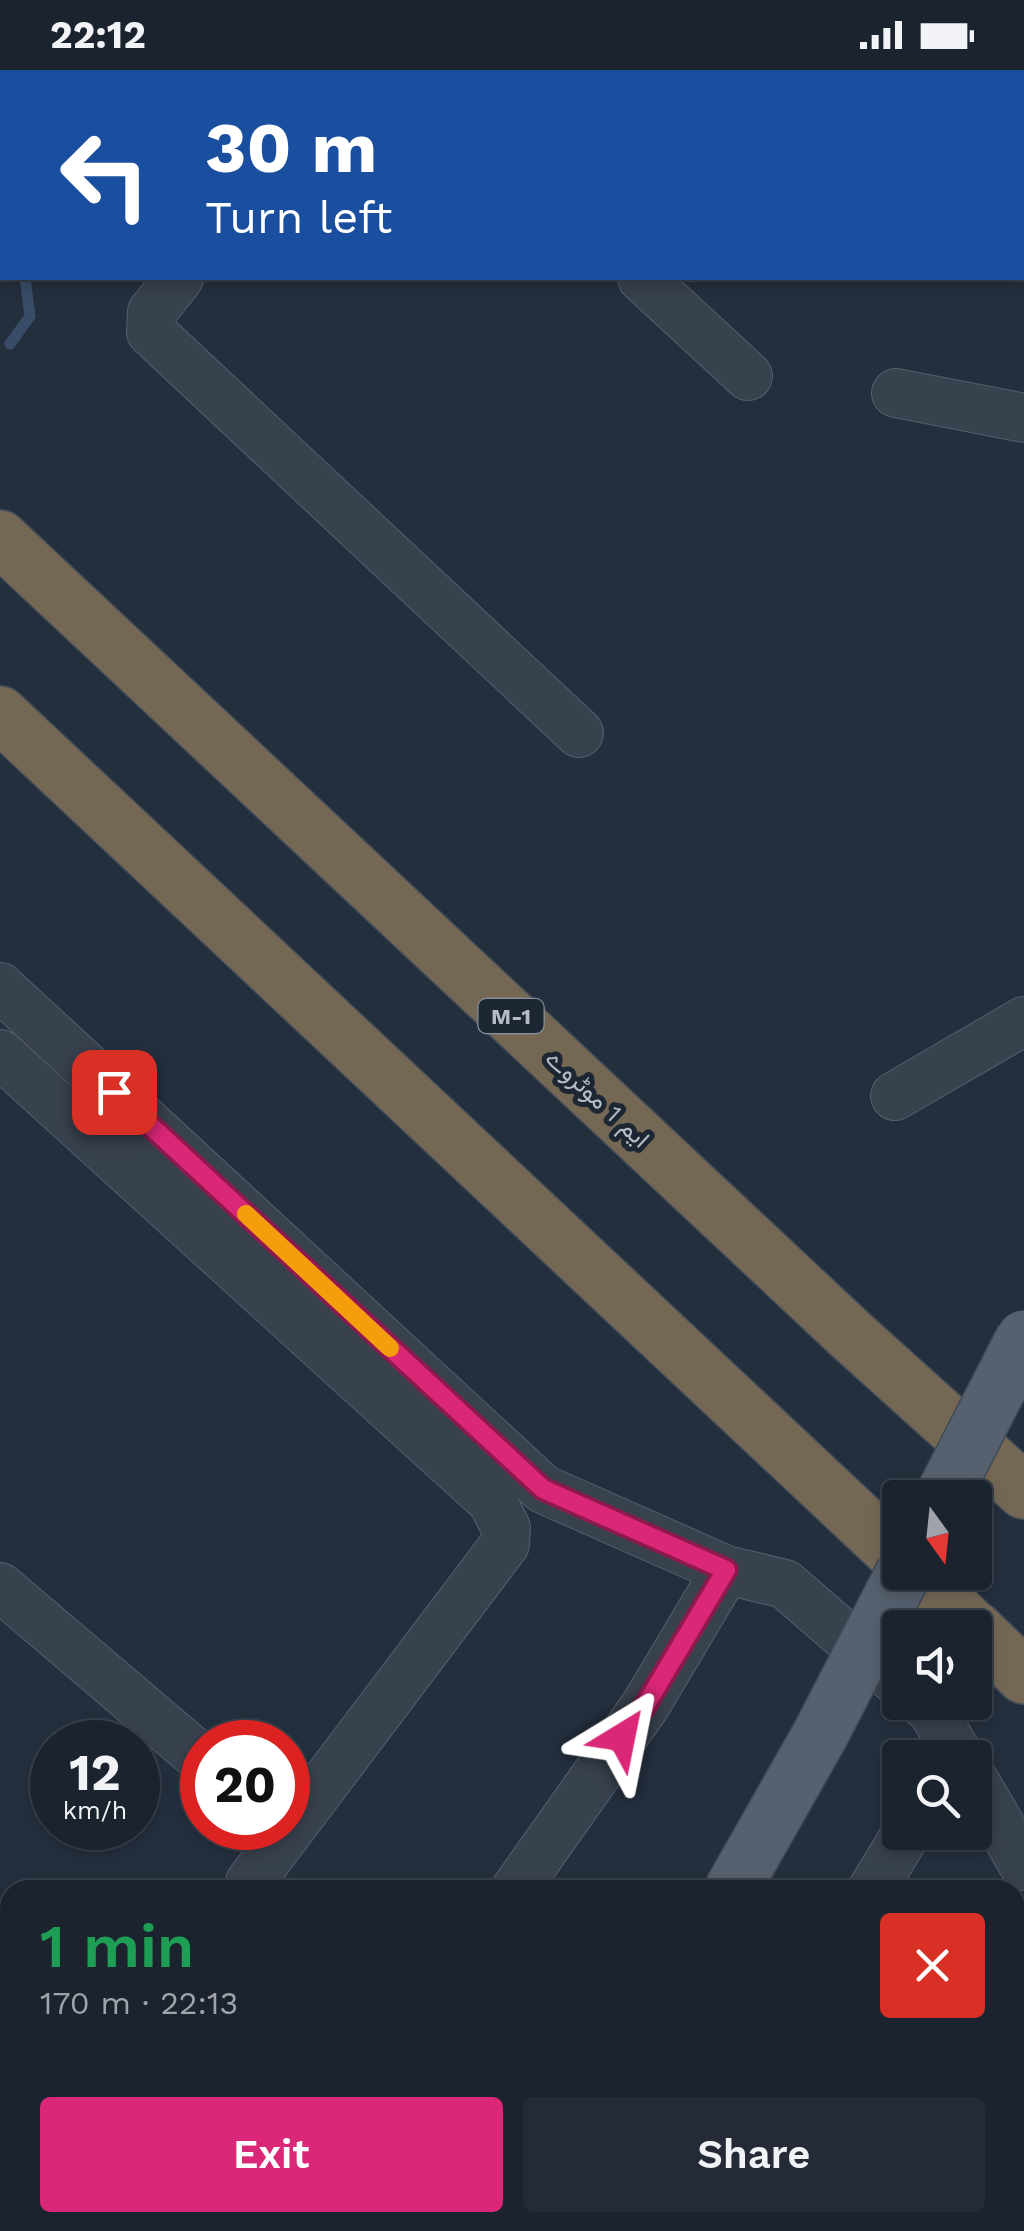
<!DOCTYPE html>
<html lang="en">
<head>
<meta charset="utf-8">
<style>
  body { margin:0; font-family:"Work Sans",Vazirmatn,sans-serif; background:#242b36; color:#f1f3f6; height:100vh; display:flex; flex-direction:column; font-size:38px; white-space:nowrap }
  * { box-sizing:border-box; margin:0 }
  p { font-size:32px; color:#a0a4aa }
  .icon { flex:none; width:55px; height:55px; fill:none; stroke:currentColor; stroke-width:2; stroke-linecap:round; stroke-linejoin:round }
  .map { position:relative; flex:1; overflow:hidden }
  .drawer { position:absolute; left:0px; top:1810px; width:1025px; height:352px; display:flex; flex-direction:column; background:#1b232e; border-radius:30px 30px 0 0; box-shadow:0 5px 15px #0003,0 0 0 2px #39404a }
  .drawer>* { flex:none }
  .guide { position:absolute; left:0px; top:0px; width:1025px; height:210px; box-shadow:0 5px 15px #0003,0 0 0 2px #39404a; background:#1a4fa0; color:#fff; overflow:hidden }
  .needle { width:65px; rotate:165deg }
  .controls { position:absolute; left:882px; top:1410px; display:grid; gap:20px }
  .controls a { display:grid; place-items:center; width:110px; height:110px; border-radius:10px; background:#1b232e; box-shadow:0 5px 15px #0003,0 0 0 2px #39404a; font-size:50px }
  .speed { position:absolute; left:30px; top:1650px; display:flex; gap:20px; font-size:50px; font-weight:700; text-align:center }
  .speed>* { display:grid; place-content:center; width:130px; height:130px; border-radius:50%; background:#1b232e; box-shadow:0 5px 15px #0003,0 0 0 2px #39404a; line-height:1 }
  .speed small { font-size:25px; font-weight:400 }
  .speed .limit { border:15px solid #d22; background:#fff; color:#111 }
  .pin { position:absolute; display:grid; place-items:center; width:85px; height:85px; color:#fff; margin:-42px; border-radius:20px; box-shadow:0 5px 15px #0006 }
  .me { position:absolute; width:110px; margin:-55px; rotate:35deg; stroke-linejoin:round; filter:drop-shadow(0 0 8px #0008) }
  .turn { display:flex; align-items:center; gap:35px; height:210px; padding:0 40px; font-size:45px }
  .turn .icon { width:130px; height:130px; stroke-width:2.5 }
  .turn b { display:block; font-size:70px; line-height:85px }
  .round { display:grid; place-items:center; flex:none; width:105px; height:105px; border-radius:10px; background:#242b36 }
  .overview { display:flex; align-items:center; justify-content:space-between; height:170px; padding:0 40px }
  h1 { font-size:60px; font-weight:600; line-height:75px; color:#1e9e55 }
  .action { display:flex; gap:20px; margin-top:auto; padding:20px 40px }
  .action a { flex:1; height:115px; border-radius:10px; background:#db2777; color:#fff; font-size:40px; font-weight:600; line-height:115px; text-align:center }
  .action a+a { background:#242b36; color:#f1f3f6 }
  .status { display:flex; justify-content:space-between; align-items:center; height:70px; padding:0 50px; background:#1b232e; direction:ltr }
  .status svg { height:28px; fill:currentColor }
  .map>svg:first-child { display:block }
  .lines { fill:none; stroke-linecap:round; stroke-linejoin:round }
  .stream { stroke:#394c67; stroke-width:11 }
  .minor-casing { stroke:#565f6c; stroke-width:50 }
  .major-casing { stroke:#414a57; stroke-width:58 }
  .highway-casing { stroke:#434c59; stroke-width:58 }
  .minor { stroke:#38414e; stroke-width:48 }
  .major { stroke:#56606e; stroke-width:55 }
  .highway { stroke:#746855; stroke-width:55 }
  .major-bridge-casing { stroke:#414a57; stroke-width:58; stroke-linecap:butt }
  .major-bridge { stroke:#56606e; stroke-width:55 }
  .route-casing { stroke:#8e194d; stroke-width:25 }
  .route { stroke:#db2777; stroke-width:18 }
  .slow { stroke:#f59e0b; stroke-width:18 }
  .labels { text-anchor:middle; stroke-width:10; stroke-linejoin:round; paint-order:stroke }
  .shield { fill:#1d2633; stroke:#878f9c; stroke-width:2.5 }
  .shield-label { font-size:22px; font-weight:bold; fill:#b4bcc9 }
  .street-label { font-size:25px; fill:#b4bcc9; stroke:#1d2633 }
</style>
</head>
<body>
<div class="status"><b>22:12</b><svg viewBox="0 0 49 12"><path d="M0 12V9h3v3zM5 12V6h3v6zM10 12V3h3v9zM15 12V0h3v12zM26 1h20v11H26zM47 4h2v5h-2z"/></svg></div>
<div class="map">
<svg width="1024" height="2161" viewBox="0 0 1024 2161">
  <rect width="100%" height="100%" fill="#242f3e"/>
  <g class="lines">
    <path class="stream" d="M 0,13 L 2,33
      M 10,274 L 30,246 L 25,208"/>
    <g class="minor-casing">
      <path id="minor" d="M 420,0 L 423,2
        M 375,2 L 377,0
        M 179,208 L 152,242 L 151,262 L 579,663
        M 642,208 L 748,306
        M 896,323 L 1024,348
        M 0,917 L 543,1419 L 726,1500 L 785,1514 L 900,1614
        M 0,984 L 492,1431 L 506,1458 L 505,1474 L 250,1812
        M 895,1026 L 1024,951
        M 0,1517 L 202,1689
        M 922,1632 L 933,1642 L 960,1688
        M 975,1712 L 1024,1796
        M 515,1820 L 645,1636 L 726,1500
        M 872,1820 L 907,1762
        M 657,2152 L 661,2161
        M 268,2161 L 279,2152"/>
    </g>
    <g class="major-casing">
      <path id="major" d="M 732,1820 L 820,1665
        M 428,2161 L 439,2152"/>
    </g>
    <g class="highway-casing">
      <path id="highway" d="M 0,468 L 852,1266 L 1024,1421
        M 0,644 L 900,1488
        M 915,1502 L 973,1558
        M 975,1559 L 1024,1606"/>
    </g>
    <use href="#minor" class="minor"/>
    <use href="#major" class="major"/>
    <use href="#highway" class="highway"/>
    <g class="major-bridge-casing">
      <path id="major-bridge" d="M 942,1428 L 1024,1268
        M 820,1665 L 904,1502"/>
    </g>
    <use href="#major-bridge" class="major-bridge"/>
  </g>
  <g class="lines">
    <g class="route-casing">
      <path id="route" d="M 114,1022 L 543,1419 L 726,1500 L 645,1636 L 622,1667"/>
    </g>
    <use href="#route" class="route"/>
    <path class="slow" d="M 246,1144 L 390,1278"/>
  </g>
  <g class="labels">
    <rect class="shield" x="478.5" y="929" width="65" height="34" rx="8"/>
    <g class="shield-label">
      <text x="511" y="954">M-1</text>
    </g>
    <g class="street-label">
      <text transform="translate(598 1028) rotate(43)" y="9">ایم 1 موٹروے</text>
    </g>
  </g>
</svg>
<div class="controls">
<a><svg class="needle" viewBox="-14 -14 28 28"><path d="M0-13l5 13h-10z" fill="#e53935"/><path d="M0 13l5-13h-10z" fill="#a0a4aa"/></svg></a>
<a><svg class="icon" aria-label="sound" viewBox="0 0 24 24"><path d="M4 9h4l5-4v14l-5-4H4zM17 9q2 3 0 6"/></svg></a>
<a><svg class="icon" aria-label="search" viewBox="0 0 24 24"><circle cx="10" cy="10" r="6"/><path d="M15 15l6 6"/></svg></a>
</div>
<div class="speed"><div>12<small>km/h</small></div><div class="limit">20</div></div>
<div class="pin" style="left:114px;top:1022px;background:#d93025"><svg class="icon" aria-label="arrive" viewBox="0 0 24 24"><path d="M6 21V4h12l-3 4 3 4H6"/></svg></div>
<svg class="me" style="left:622px;top:1667px" viewBox="-20 -20 40 40"><path d="M0-17L14 15 0 8-14 15z" fill="#db2777" stroke="#fff" stroke-width="4"/></svg>
<div class="guide">
<div class="turn"><svg class="icon" aria-label="left" viewBox="0 0 24 24"><path d="M17 20v-9H6M10 6l-5 5 5 5"/></svg><div><b>30 m</b>Turn left</div></div>
</div>
<section class="drawer">
<div class="overview"><div><h1>1 min</h1><p>170 m · 22:13</p></div><a class="round" style="background:#d93025;color:#fff"><svg class="icon" aria-label="close" viewBox="0 0 24 24"><path d="M6 6l12 12M18 6L6 18"/></svg></a></div>
<div class="action"><a>Exit</a><a>Share</a></div>
</section>
</div>
</body>
</html>
